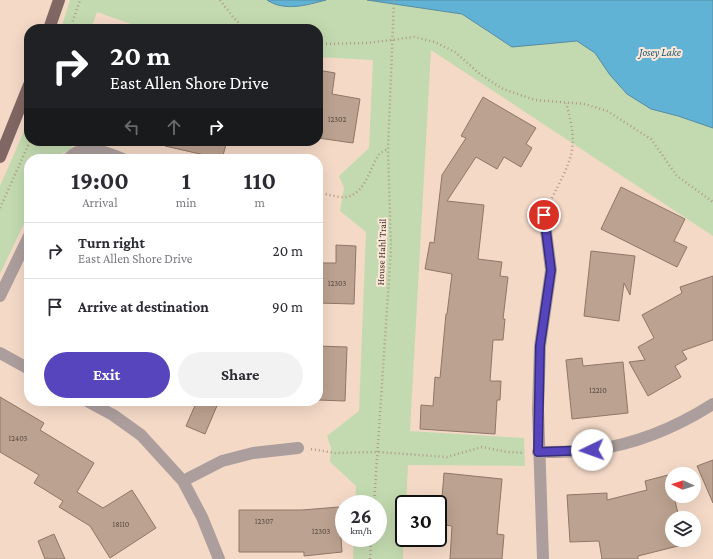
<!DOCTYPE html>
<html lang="en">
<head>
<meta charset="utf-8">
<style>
  body { margin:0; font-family:"Crimson Pro",serif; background:#f2f2f3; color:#2b2b33; height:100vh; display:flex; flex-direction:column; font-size:15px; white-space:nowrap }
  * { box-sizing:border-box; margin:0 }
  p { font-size:13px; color:#7c7c81 }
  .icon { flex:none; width:22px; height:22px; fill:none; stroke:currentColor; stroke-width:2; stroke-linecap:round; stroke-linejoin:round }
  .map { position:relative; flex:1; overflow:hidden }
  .side { position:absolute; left:24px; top:154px; width:299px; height:252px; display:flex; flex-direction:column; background:#fff; border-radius:16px; box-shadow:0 4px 16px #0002 }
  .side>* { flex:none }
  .top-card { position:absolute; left:24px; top:24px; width:299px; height:122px; border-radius:16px; box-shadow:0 4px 16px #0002; background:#202124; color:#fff; overflow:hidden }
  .needle { width:26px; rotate:273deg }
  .fabs { position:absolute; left:665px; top:467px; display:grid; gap:8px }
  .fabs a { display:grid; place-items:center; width:36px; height:36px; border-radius:50%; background:#fff; box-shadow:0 4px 16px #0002; font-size:20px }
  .speed { position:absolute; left:335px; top:495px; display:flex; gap:8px; font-size:20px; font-weight:700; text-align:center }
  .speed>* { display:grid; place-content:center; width:52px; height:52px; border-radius:50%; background:#fff; box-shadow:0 4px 16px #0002; line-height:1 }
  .speed small { font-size:10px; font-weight:400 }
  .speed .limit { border:2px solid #111; border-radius:6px; background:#fff; color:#111 }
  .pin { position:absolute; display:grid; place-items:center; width:34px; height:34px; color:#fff; margin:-17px; border:2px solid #fff; border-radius:50%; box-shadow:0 1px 4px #0007 }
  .me { position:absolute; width:44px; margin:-22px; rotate:267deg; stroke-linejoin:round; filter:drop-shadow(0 0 3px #0008) }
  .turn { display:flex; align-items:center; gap:14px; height:84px; padding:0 20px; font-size:18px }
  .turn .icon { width:52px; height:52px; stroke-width:2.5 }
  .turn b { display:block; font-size:28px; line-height:34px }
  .lanes { display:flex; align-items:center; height:38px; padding:0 20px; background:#0003; justify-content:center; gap:20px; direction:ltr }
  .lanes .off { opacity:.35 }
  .eta { display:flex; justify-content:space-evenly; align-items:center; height:68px; text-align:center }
  .eta b { font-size:24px; font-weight:700; line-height:28px }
  .cta { display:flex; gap:8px; margin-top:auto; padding:8px 20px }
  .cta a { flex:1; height:46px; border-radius:24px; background:#5645bd; color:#fff; font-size:16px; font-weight:700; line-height:46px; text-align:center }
  .cta a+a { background:#f2f2f3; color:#2b2b33 }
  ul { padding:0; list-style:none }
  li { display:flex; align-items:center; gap:12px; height:56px; padding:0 20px; border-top:1px solid #e1e1e2 }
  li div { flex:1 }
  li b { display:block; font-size:15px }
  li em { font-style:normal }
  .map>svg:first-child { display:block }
  .green { fill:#c3dab0 }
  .water { fill:#61b3d6; stroke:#558ba2 }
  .building { fill:#bca290; stroke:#8f7666 }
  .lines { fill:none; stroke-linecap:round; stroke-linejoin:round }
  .path { stroke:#ae998b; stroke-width:2.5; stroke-dasharray:1 3; stroke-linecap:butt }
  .minor { stroke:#ac9e9c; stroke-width:12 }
  .major { stroke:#816764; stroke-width:12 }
  .route-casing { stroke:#382d7b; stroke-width:10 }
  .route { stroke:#5645bd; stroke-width:7 }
  .labels { text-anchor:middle; stroke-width:4; stroke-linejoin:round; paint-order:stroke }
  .number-label { font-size:8px; fill:#5a4c42 }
  .street-label { font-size:10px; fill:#3a2f28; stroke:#fee7d9 }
  .water-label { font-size:11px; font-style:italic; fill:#175871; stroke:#fee7d9 }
</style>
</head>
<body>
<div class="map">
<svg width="713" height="559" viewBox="0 0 713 559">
  <rect width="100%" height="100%" fill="#f4d9c7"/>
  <path class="green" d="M 70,0 L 267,0 L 310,5 L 326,0 L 367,0 L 462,14 L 497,38 L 559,42 L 577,41 L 596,53 L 610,75 L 627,94 L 651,109 L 678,116 L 713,128 L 713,236 L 431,50 L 410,431 L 524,438 L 525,466 L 408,465 L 406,504 L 404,504 L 403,559 L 353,559 L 354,538 L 378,538 L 378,504 L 355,504 L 356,486 L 330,462 L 331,448 L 327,436 L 359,411 L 366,232 L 340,211 L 344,188 L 339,176 L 369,148 L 373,60 L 318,57 L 318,29 L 145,29 L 97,12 L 91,29 L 61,29 Z
    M 29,120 L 29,141 L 70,141 L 72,149 L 59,155 L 55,159 L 29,159 L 29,213 L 0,274 L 0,186 Z"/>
  <path class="water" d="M 267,0 L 326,0 C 307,5 285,12 267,0 Z
    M 367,0 L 713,0 L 713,128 L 678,116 L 651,109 L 627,94 L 610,75 L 595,53 L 577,41 L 512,47 L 462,14 Z"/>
  <path class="building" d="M 318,70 L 335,73 L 332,94 L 360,99 L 353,143 L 318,138 Z
    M 483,97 L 536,128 L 526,144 L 532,148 L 521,167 L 504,157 L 497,169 L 476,157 L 447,201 L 484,205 L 478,259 L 502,262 L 500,276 L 508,277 L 503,319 L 505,319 L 503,340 L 493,340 L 490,381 L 501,381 L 500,400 L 497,400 L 495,434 L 420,429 L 421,405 L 433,406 L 435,377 L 440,378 L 446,314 L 447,314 L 452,274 L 425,269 L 430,242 L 434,243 L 442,175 L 466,138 L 461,136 Z
    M 166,141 L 227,141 L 222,159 L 165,146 Z
    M 621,187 L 685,219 L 674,241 L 687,247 L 677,267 L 601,229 Z
    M 336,245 L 356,246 L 354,304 L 318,303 L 318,263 L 336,263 Z
    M 591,251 L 635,256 L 630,295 L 624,283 L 619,321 L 584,316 Z
    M 713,276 L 713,340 L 682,351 L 687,359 L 675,366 L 681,377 L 648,396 L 629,362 L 645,360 L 638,347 L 654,338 L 642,315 L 682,293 L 680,287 Z
    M 318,346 L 347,347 L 345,401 L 318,400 Z
    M 582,358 L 583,366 L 623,362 L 628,413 L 572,419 L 566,360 Z
    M 0,397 L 44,423 L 40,430 L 94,463 L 77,492 L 103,508 L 132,490 L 156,528 L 110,558 L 90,526 L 59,507 L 63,501 L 34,483 L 39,475 L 0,452 Z
    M 197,401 L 219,401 L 205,434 L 186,426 Z
    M 713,460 L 713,503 L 697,466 Z
    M 444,473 L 502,479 L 497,534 L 504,535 L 502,559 L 450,559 L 452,526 L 438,524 L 438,498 L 442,498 Z
    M 668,475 L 672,496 L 674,496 L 679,518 L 672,518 L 672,540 L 685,540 L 686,544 L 638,556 L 638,559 L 602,559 L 599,541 L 570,542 L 567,495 L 607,493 L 607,500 L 647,490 L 645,481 Z
    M 339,507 L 342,552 L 304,556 L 304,552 L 239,552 L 239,510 L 302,510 Z
    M 54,534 L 65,559 L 45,559 L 38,541 Z"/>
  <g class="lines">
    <path class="path" d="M 220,0 L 233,17 L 245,29
      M 70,29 L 80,0
      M 318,44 L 368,43 L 414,37 L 435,42 L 455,52 L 481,75 L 503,89 L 535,100 L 585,104 L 607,111 L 651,139 L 677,176 L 713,202
      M 318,192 C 327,194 338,198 346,197 C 366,194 370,166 380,153 L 388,149
      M 550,202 C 571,159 580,151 566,103
      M 0,208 L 30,141
      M 311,449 L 335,453 L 378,452 L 447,457 L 482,447 L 507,452 L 524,453
      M 374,504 L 391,249 L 388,149 L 394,0
      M 370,559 L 371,538"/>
    <path class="minor" d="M 68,159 C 83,142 106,152 123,159
      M 0,296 L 29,236
      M 0,353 L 29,369
      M 87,401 L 113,415 L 141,435 L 183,481 L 202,517 L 219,559
      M 538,452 C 556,452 575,452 593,450 C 636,444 677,427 713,404
      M 183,481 L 222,461 L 253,453 L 298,448
      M 543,559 L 538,410 L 540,346 L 551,270 L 544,215"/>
    <path class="major" d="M 49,29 L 59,0
      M 0,157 L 29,85"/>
  </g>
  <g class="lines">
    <g class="route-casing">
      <path id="route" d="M 544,215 L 551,270 L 540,346 L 538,452 L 592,450"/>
    </g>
    <use href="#route" class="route"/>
  </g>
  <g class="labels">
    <g class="number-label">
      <text x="337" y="122">12302</text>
      <text x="337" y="286">12303</text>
      <text x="598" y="393">12210</text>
      <text x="18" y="441">12403</text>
      <text x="264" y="524">12307</text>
      <text x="121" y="527">18110</text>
      <text x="321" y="534">12303</text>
    </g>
    <g class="street-label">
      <text transform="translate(381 252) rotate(-88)" y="4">House Hahl Trail</text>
    </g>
    <g class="water-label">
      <text x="660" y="56">Josey Lake</text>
    </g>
  </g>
</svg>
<div class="fabs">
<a><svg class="needle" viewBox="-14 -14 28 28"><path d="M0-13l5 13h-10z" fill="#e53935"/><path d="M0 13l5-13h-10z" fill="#7c7c81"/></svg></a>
<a><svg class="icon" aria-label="layers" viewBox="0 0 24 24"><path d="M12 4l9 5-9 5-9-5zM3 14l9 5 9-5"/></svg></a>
</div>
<div class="speed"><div>26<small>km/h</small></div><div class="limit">30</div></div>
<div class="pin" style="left:544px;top:215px;background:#d93025"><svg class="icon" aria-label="arrive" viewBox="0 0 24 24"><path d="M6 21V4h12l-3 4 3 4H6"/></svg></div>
<svg class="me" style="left:592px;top:450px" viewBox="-20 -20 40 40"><circle r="19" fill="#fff"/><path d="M0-13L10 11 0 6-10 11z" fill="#5645bd"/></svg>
<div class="top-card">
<div class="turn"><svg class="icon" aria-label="right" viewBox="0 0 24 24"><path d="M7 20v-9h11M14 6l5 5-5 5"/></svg><div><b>20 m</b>East Allen Shore Drive</div></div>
<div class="lanes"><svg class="icon off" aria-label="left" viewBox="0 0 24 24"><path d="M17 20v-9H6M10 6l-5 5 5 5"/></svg><svg class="icon off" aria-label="ahead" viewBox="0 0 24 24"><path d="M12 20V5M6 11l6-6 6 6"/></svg><svg class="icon" aria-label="right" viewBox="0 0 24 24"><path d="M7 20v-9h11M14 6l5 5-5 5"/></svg></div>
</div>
<section class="side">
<div class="eta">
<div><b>19:00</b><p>Arrival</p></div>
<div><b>1</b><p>min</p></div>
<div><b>110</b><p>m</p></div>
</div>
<ul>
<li><svg class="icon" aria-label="right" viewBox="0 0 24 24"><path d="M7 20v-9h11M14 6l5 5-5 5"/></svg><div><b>Turn right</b><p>East Allen Shore Drive</p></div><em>20 m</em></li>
<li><svg class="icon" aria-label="arrive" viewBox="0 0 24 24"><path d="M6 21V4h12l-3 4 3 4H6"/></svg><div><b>Arrive at destination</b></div><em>90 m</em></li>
</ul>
<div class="cta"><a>Exit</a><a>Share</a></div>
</section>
</div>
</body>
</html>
